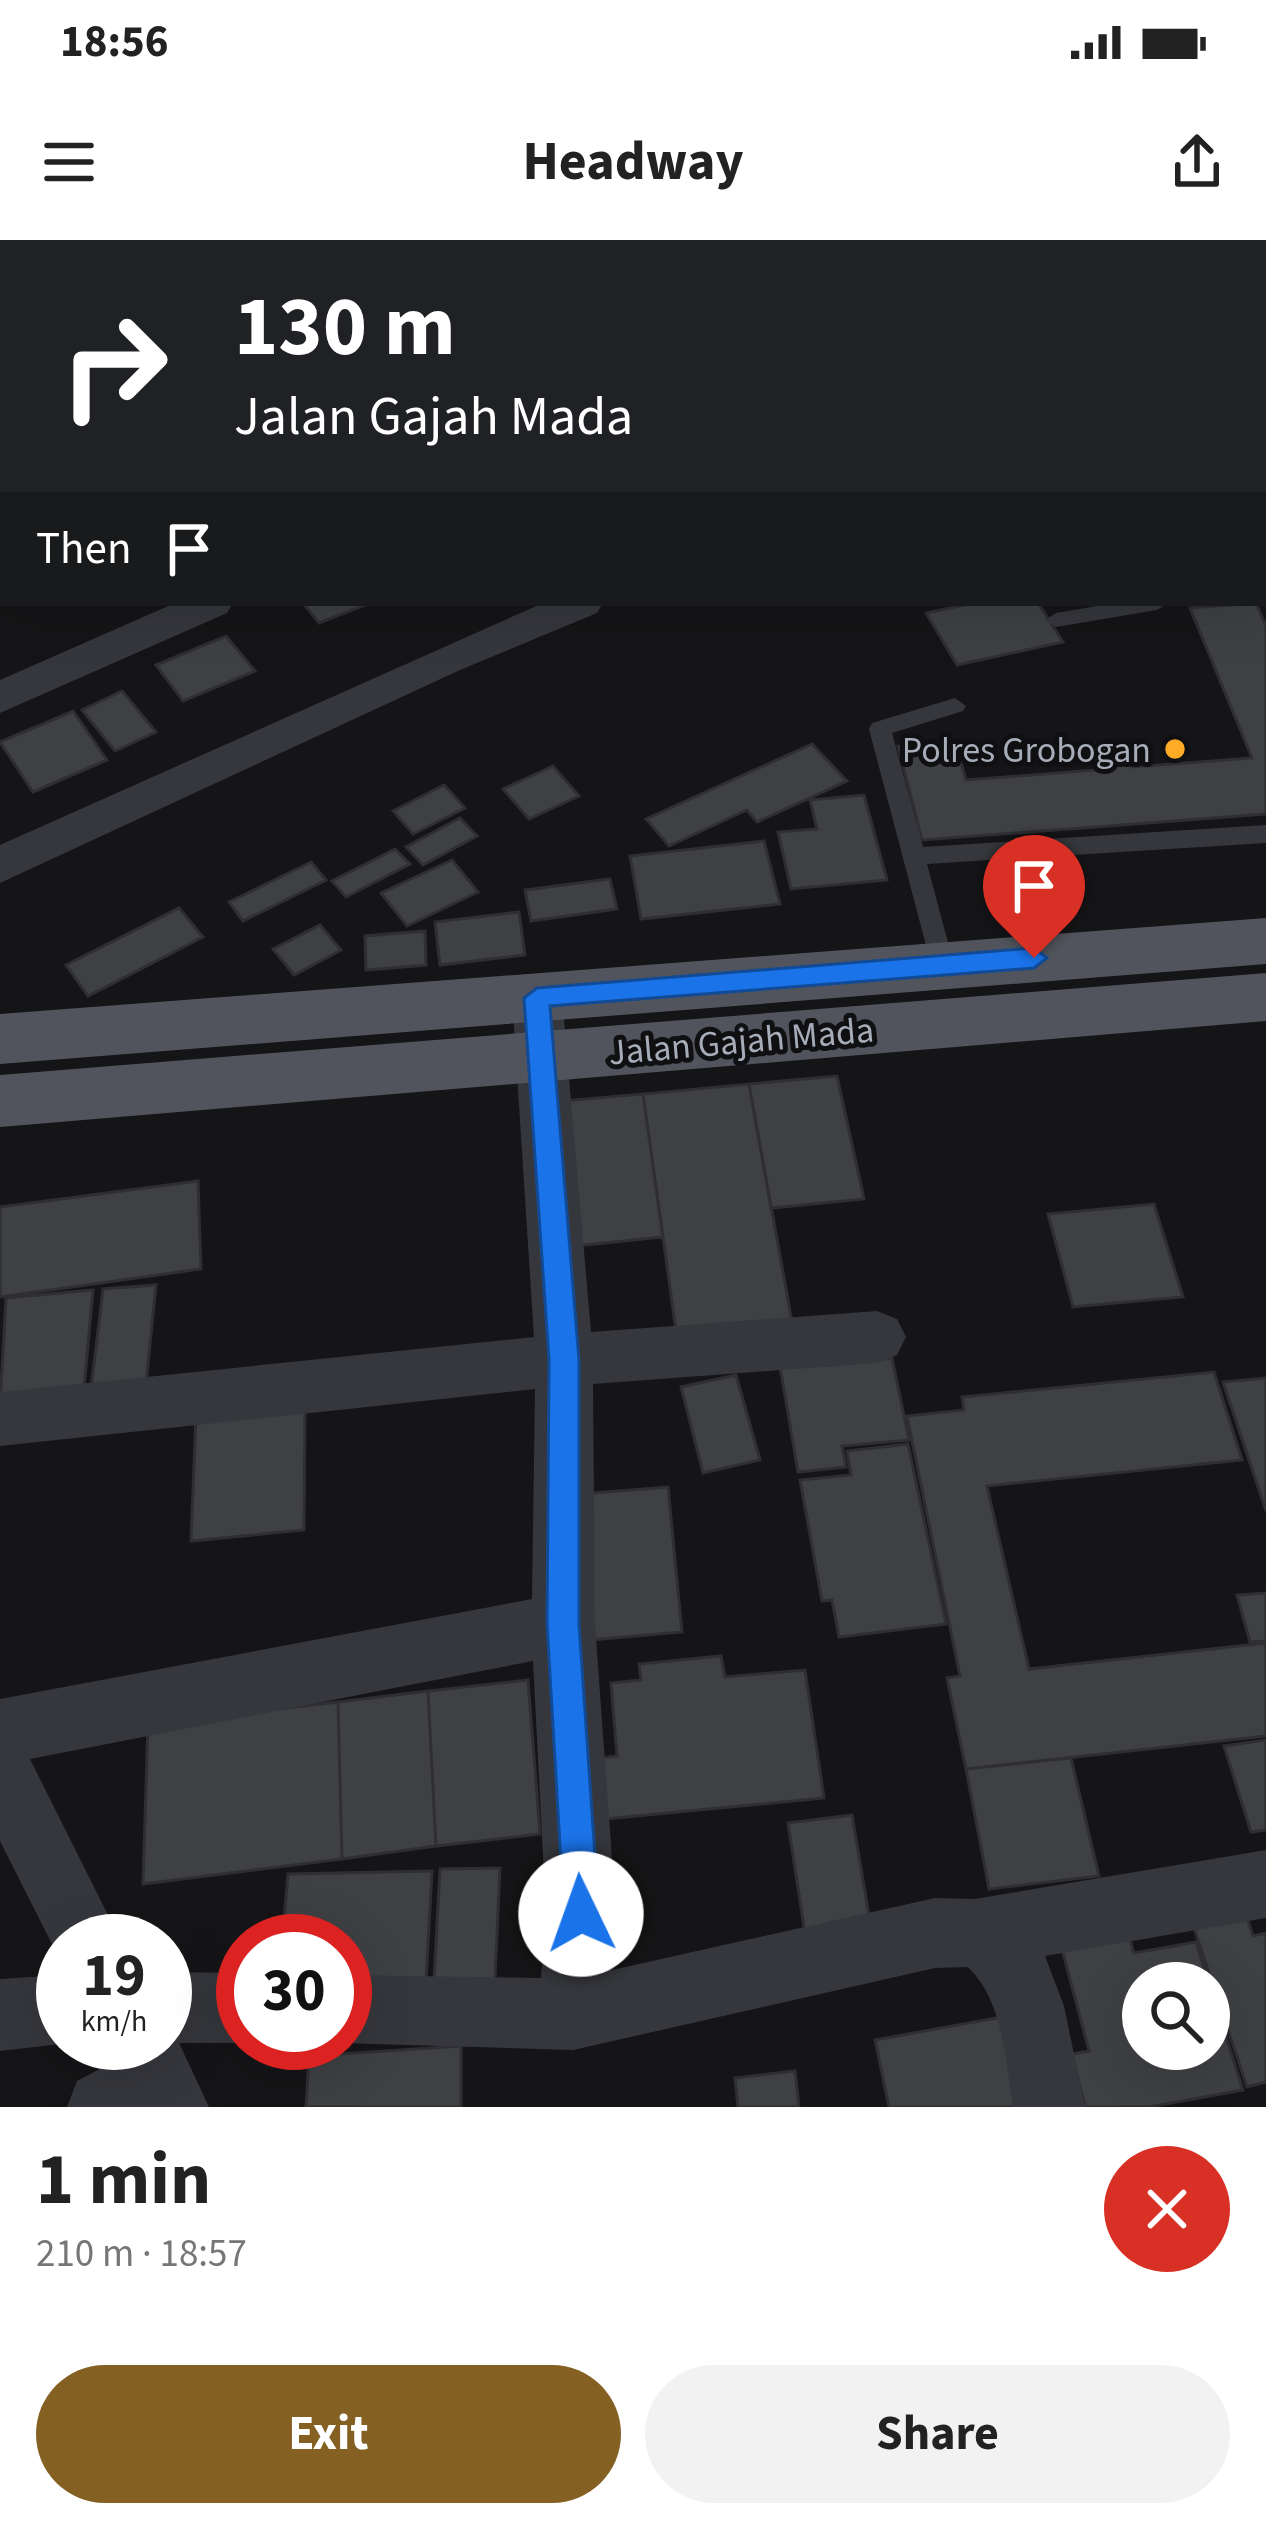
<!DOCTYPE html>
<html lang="en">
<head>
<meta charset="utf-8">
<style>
  body { margin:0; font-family:"Source Sans 3",sans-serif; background:#f2f2f2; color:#222; height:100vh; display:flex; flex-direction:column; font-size:45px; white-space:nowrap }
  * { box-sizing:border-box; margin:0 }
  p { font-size:39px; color:#767676 }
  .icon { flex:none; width:66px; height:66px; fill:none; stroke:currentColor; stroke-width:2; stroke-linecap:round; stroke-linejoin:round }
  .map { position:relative; height:1867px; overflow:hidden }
  .drawer { display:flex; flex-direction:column; background:#fff; flex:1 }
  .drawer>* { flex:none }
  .banner { position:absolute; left:0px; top:0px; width:1266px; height:366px; box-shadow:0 12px 48px #0002; background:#202124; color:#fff; overflow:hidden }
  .controls { position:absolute; left:1122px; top:1722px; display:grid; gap:24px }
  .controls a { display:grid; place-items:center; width:108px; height:108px; border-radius:50%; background:#fff; box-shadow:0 12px 48px #0002; font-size:60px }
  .speed { position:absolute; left:36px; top:1674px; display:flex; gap:24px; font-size:60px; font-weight:700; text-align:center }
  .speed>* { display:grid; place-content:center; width:156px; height:156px; border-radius:50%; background:#fff; box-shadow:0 12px 48px #0002; line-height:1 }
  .speed small { font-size:30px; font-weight:400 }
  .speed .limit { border:18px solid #d22; background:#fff; color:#111 }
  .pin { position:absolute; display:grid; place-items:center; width:102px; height:102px; color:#fff; margin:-123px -51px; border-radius:50% 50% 50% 0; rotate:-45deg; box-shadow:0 0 12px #0007 }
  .pin .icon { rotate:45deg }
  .me { position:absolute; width:132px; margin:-66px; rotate:357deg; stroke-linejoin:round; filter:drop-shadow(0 0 9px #0008) }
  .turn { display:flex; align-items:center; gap:42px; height:252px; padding:0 36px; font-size:54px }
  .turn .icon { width:156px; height:156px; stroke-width:2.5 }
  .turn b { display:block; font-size:84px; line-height:102px }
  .then { display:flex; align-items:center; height:114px; padding:0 36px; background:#0003; gap:24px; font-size:45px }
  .round { display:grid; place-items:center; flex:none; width:126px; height:126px; border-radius:63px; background:#f2f2f2 }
  .summary { display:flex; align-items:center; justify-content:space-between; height:204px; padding:0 36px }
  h1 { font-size:72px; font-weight:700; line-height:90px }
  .cta { display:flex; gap:24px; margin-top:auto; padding:24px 36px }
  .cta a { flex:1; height:138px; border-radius:72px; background:#856023; color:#fff; font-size:48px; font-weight:700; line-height:138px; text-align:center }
  .cta a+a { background:#f2f2f2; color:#222 }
  .status { display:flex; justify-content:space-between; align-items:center; height:84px; padding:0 60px; background:#fff; direction:ltr }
  .status svg { height:33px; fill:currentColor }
  header { display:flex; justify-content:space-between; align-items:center; height:156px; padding:0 36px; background:#fff; font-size:54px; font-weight:700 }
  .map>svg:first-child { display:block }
  .building { fill:#3f4044; stroke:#2f2f33; stroke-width:3; fill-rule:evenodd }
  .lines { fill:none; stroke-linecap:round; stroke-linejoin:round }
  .lane { fill:#36373c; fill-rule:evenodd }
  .street { fill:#36373c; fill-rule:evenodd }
  .secondary { fill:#43464d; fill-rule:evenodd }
  .primary { fill:#51545c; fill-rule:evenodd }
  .route { fill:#1a73e8; stroke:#114b97; stroke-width:3 }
  .poi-dot { fill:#ffab25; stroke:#101012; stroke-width:4.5 }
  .labels { text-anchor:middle; stroke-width:10; stroke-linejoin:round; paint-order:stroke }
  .poi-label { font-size:36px; fill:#a6acb8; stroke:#101012; text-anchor:end }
  .street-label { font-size:36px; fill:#a6acb8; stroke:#101012 }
</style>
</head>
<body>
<div class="status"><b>18:56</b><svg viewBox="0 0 49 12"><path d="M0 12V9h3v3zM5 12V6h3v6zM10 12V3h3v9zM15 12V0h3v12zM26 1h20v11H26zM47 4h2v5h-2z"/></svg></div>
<header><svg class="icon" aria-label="menu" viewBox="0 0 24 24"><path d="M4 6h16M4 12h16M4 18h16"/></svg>Headway<svg class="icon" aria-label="share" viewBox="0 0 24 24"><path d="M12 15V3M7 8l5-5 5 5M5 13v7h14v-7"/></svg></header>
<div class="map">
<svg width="1266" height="1867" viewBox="0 0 1266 1867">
  <rect width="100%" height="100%" fill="#151517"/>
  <path class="building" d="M 303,363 L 370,363 L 319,383 Z
    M 973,363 L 1038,363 L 1063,402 L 957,425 L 926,373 Z
    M 1256,363 L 1266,386 L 1266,574 L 922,600 L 898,506 L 955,502 L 966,540 L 1096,530 L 1087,504 L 1122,501 L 1132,527 L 1252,518 L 1190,368 Z
    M 226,396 L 255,431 L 183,461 L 156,425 Z
    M 122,451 L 156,492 L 115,511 L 82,470 Z
    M 73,471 L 107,520 L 33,552 L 0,502 Z
    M 812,504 L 847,541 L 757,582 L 747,570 L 669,606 L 646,579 Z
    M 553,526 L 579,556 L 529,579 L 503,549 Z
    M 444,545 L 465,568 L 413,594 L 393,571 Z
    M 864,555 L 887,640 L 791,649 L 778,592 L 817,589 L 810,560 Z
    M 460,578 L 477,596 L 423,625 L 406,607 Z
    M 764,601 L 780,664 L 641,679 L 630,616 Z
    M 395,609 L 410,624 L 346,657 L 332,641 Z
    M 452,620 L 478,652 L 407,686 L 381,653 Z
    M 311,622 L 326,640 L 243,681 L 229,662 Z
    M 610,639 L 617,669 L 531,681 L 525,650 Z
    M 179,668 L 203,697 L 88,756 L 66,725 Z
    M 519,672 L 525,715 L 440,725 L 435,682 Z
    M 320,685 L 341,710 L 294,735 L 273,709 Z
    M 425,691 L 426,725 L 366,730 L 365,696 Z
    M 837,836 L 864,959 L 771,968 L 749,844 Z
    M 749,844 L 794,1093 L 678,1105 L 643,854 Z
    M 643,854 L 663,997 L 565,1007 L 550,862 Z
    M 198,941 L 201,1029 L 0,1057 L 0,967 Z
    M 1154,964 L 1183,1057 L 1073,1067 L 1048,974 Z
    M 156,1045 L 145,1154 L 90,1157 L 103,1049 Z
    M 93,1050 L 83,1159 L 0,1166 L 6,1058 Z
    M 778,1115 L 829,1125 L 892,1118 L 909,1200 L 842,1206 L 846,1227 L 798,1232 Z
    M 1214,1132 L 1242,1220 L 987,1246 L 1029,1429 L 1266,1403 L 1266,1496 L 966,1529 L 947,1438 L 960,1436 L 907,1176 L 964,1170 L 962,1157 Z
    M 736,1135 L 760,1220 L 703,1233 L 681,1147 Z
    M 1266,1138 L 1266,1271 L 1223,1142 Z
    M 305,1165 L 304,1290 L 191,1301 L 196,1176 Z
    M 908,1204 L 946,1384 L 839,1397 L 832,1360 L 822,1361 L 800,1240 L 851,1235 L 847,1211 Z
    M 668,1247 L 682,1392 L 590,1400 L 581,1254 Z
    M 1266,1353 L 1266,1401 L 1250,1402 L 1237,1355 Z
    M 721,1416 L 725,1437 L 805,1430 L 824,1558 L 604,1579 L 599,1518 L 617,1516 L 611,1443 L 641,1440 L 639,1424 Z
    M 528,1440 L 540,1594 L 436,1606 L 428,1451 Z
    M 428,1451 L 436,1606 L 342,1619 L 338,1462 Z
    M 338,1462 L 342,1619 L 143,1644 L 148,1484 Z
    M 1266,1500 L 1266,1590 L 1251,1592 L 1224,1506 Z
    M 1071,1518 L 1099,1636 L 989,1649 L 966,1529 Z
    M 852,1575 L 874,1705 L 808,1713 L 788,1583 Z
    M 500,1628 L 494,1758 L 433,1758 L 440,1629 Z
    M 432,1631 L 426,1742 L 345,1743 L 345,1701 L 282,1701 L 288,1634 Z
    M 1245,1671 L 1253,1696 L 1266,1693 L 1266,1842 L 1247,1847 L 1192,1682 Z
    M 1129,1697 L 1134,1713 L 1196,1702 L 1243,1850 L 1149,1867 L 1085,1867 L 1072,1814 L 1089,1811 L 1062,1709 ZM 1143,1743 L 1209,1743 L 1209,1809 L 1143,1809 Z
    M 1002,1777 L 1024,1867 L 889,1867 L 875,1800 Z
    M 461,1806 L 461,1867 L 306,1867 L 309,1816 Z
    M 795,1831 L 799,1867 L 738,1867 L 735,1838 Z"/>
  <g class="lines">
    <path class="lane" d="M 1266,337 L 1266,351 L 1263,352 L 1263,338 Z
      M 1115,363 L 1168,363 L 1157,370 L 1056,387 L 1045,380 L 1056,373 Z
      M 955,458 L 966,466 L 963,471 L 892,493 L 923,607 L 1266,585 L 1266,603 L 927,624 L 954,725 L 951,732 L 933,732 L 869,489 L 872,483 Z"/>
    <path class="street" d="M 3,173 L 3,197 L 0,198 L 0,174 Z
      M 1266,175 L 1266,200 L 1263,201 L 1263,176 Z
      M 3,293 L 3,319 L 0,320 L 0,294 Z
      M 175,363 L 233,363 L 227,373 L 0,473 L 0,440 Z
      M 543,363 L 603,363 L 597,373 L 460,430 L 0,643 L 0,605 Z
      M 537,737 L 555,743 L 562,757 L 591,1092 L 877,1071 L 897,1079 L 906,1097 L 897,1115 L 877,1123 L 593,1144 L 595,1384 L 616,1674 L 612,1730 L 935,1658 L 975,1659 L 1266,1610 L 1266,1678 L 1045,1716 L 1064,1766 L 1085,1867 L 1013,1867 C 1005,1820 1004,1762 968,1727 L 935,1728 L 573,1810 L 339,1803 L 345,1803 L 345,1735 L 541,1738 L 546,1674 L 533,1421 L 30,1519 L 121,1701 L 63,1701 L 63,1726 L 0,1601 L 0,1459 L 532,1359 L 535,1149 L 0,1206 L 0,1152 L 534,1097 L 512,757 L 519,743 Z
      M 165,1732 L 243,1733 L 244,1803 L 179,1803 L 209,1867 L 67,1867 L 77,1841 L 113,1822 L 105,1803 L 165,1803 Z
      M 63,1735 L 63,1803 L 69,1803 L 0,1811 L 0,1739 Z"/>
    <path class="secondary" d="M 856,0 L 902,0 L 904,3 L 858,3 Z
      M 1263,208 L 1266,209 L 1266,239 L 1263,238 Z"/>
    <path class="primary" d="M 1266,678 L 1266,724 L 0,824 L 0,774 Z
      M 1266,733 L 1266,781 L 0,887 L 0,835 Z"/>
  </g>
  <path class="route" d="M 1034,708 L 1047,718 L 1034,728 L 550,766 L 579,1120 L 579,1384 L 599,1674 L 594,1686 L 581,1691 L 569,1686 L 564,1674 L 547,1384 L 549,1120 L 524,758 L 537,748 Z"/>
  <circle class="poi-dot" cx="1175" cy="509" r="12"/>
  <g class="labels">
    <g class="poi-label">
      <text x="1151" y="522">Polres Grobogan</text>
    </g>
    <g class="street-label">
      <text transform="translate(741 800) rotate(-5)" y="13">Jalan Gajah Mada</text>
    </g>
  </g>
</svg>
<div class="controls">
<a><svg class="icon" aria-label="search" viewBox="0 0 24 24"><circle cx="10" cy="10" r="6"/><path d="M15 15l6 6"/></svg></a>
</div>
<div class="speed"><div>19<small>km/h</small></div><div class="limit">30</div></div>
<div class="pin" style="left:1034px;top:718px;background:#d93025"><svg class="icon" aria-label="arrive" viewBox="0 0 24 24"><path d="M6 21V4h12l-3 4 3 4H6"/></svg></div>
<svg class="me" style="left:581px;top:1674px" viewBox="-20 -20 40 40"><circle r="19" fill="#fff"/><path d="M0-13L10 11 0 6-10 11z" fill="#1a73e8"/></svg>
<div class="banner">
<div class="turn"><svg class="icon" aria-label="right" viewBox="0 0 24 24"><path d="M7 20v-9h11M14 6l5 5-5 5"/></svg><div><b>130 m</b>Jalan Gajah Mada</div></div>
<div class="then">Then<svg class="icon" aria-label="arrive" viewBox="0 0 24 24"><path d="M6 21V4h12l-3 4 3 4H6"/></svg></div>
</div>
</div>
<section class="drawer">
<div class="summary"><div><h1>1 min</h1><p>210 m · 18:57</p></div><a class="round" style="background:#d93025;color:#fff"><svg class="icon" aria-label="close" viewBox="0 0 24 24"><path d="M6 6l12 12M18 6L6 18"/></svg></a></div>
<div class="cta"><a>Exit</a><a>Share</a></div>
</section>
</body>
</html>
